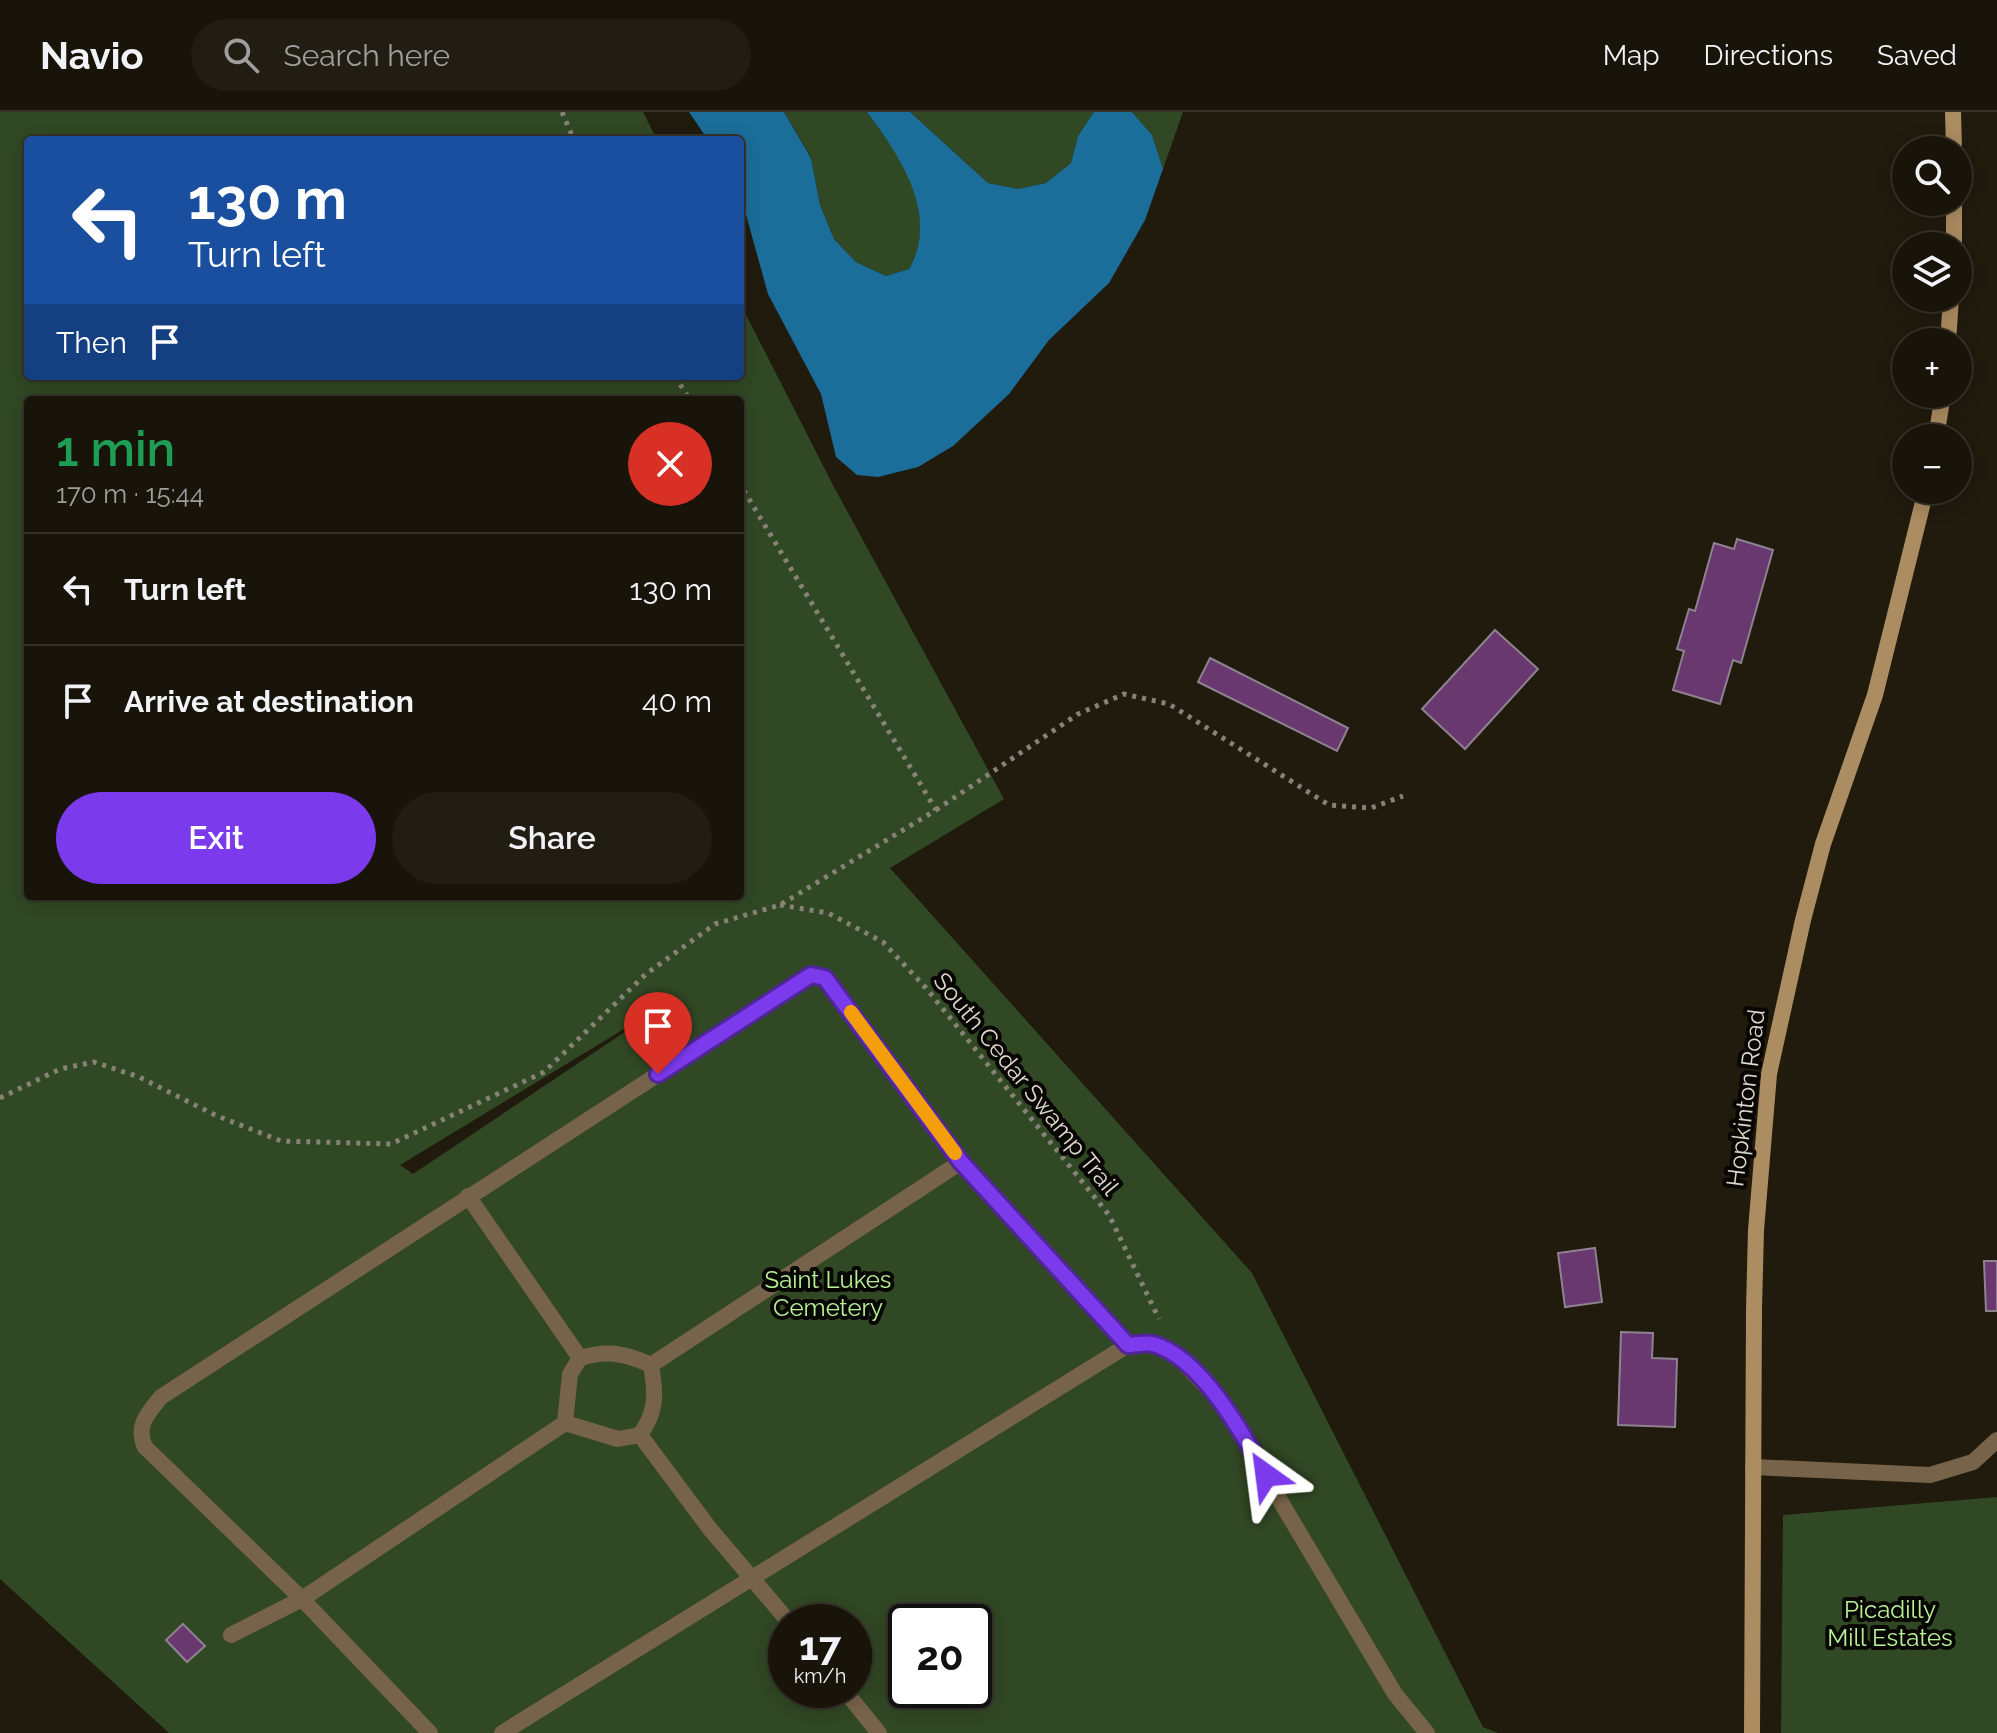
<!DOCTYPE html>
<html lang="en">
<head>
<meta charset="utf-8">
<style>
  body { margin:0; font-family:Raleway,sans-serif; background:#211d13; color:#f1f3f6; height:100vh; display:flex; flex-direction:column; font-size:30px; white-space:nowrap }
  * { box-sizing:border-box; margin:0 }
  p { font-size:26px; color:#9f9e9c }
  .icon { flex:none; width:44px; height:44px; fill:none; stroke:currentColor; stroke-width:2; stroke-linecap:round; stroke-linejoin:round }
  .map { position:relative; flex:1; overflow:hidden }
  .details { position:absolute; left:24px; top:284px; width:720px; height:504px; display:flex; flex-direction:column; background:#18140a; border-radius:8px; box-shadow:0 4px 20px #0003,0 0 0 2px #36332b }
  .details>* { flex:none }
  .top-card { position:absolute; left:24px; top:24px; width:720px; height:244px; border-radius:8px; box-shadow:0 4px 20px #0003,0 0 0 2px #36332b; background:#1a4fa0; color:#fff; overflow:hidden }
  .buttons { position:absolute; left:1892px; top:24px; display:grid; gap:16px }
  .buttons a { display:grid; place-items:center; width:80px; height:80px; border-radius:50%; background:#18140a; box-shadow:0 4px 20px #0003,0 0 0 2px #36332b; font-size:40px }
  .speed { position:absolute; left:768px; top:1492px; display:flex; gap:16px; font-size:40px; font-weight:700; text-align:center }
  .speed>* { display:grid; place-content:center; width:104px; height:104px; border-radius:50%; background:#18140a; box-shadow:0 4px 20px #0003,0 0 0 2px #36332b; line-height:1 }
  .speed small { font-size:20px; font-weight:400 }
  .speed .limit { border:4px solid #111; border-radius:12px; background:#fff; color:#111 }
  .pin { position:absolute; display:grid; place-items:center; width:68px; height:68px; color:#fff; margin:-82px -34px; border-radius:50% 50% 50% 0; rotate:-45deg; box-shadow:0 0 8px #0007 }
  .pin .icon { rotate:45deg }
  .me { position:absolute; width:88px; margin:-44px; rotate:329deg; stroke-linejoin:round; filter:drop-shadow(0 0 6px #0008) }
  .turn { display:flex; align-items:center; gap:28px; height:168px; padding:0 32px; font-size:36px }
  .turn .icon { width:104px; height:104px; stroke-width:2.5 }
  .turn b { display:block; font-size:56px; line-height:68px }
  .then { display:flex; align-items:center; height:76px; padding:0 32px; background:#0003; gap:16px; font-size:30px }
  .round { display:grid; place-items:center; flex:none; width:84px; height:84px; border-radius:42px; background:#211d13 }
  .summary { display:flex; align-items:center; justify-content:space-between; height:136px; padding:0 32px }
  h1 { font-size:48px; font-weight:600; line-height:60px; color:#1e9e55 }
  .action { display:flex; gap:16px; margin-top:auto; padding:16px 32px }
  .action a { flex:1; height:92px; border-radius:48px; background:#7c3aed; color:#fff; font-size:32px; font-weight:600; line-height:92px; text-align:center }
  .action a+a { background:#211d13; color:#f1f3f6 }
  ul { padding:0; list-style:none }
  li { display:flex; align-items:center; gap:24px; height:112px; padding:0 32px; border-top:2px solid #36332b }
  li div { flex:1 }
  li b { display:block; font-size:30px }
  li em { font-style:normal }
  header { display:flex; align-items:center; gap:48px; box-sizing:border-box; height:112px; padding:0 40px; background:#18140a; border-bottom:2px solid #36332b }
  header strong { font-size:38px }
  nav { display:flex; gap:44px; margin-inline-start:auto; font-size:28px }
  .search { width:560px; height:72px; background:#211d13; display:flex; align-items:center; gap:20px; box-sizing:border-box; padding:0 28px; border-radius:44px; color:#9f9e9c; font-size:30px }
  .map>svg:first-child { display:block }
  .green { fill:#314824; fill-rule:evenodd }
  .water { fill:#1b6e9a }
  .building { fill:#68386f; stroke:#8f8290; stroke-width:2 }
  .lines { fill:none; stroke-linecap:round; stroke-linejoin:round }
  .path { stroke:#868276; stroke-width:5; stroke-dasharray:4 6; stroke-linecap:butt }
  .service { stroke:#776349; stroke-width:16 }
  .secondary { stroke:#ac8c61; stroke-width:16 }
  .route-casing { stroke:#51269a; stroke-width:20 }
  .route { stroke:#7c3aed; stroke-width:14 }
  .slow { stroke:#f59e0b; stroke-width:14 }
  .labels { text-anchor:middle; stroke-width:8; stroke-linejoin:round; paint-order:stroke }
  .street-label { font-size:24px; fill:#dcd9cf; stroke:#080603 }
  .park-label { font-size:24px; fill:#b7f297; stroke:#080603 }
</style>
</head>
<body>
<header>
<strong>Navio</strong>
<div class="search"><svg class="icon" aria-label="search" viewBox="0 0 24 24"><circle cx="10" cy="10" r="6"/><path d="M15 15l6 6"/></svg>Search here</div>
<nav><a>Map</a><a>Directions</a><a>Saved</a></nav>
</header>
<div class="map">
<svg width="1997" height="1621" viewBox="0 0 1997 1621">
  <rect width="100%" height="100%" fill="#201b0d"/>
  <path class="green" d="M 0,0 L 643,0 L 657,28 L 28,28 L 28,264 L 740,264 L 740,191 L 834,375 L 1004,687 L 890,756 L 1252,1161 L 1483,1615 L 1498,1621 L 169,1621 L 0,1467 ZM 28,288 L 740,288 L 740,784 L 28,784 ZM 680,883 L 413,1062 L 400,1053 ZM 786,1510 L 854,1510 L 854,1578 L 786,1578 ZM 906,1510 L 974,1510 L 974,1578 L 906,1578 Z
    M 784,0 L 867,0 C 901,44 940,103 909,157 L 886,164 L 856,150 L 834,127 L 820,93 L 811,45 Z
    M 910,0 L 1094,0 L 1078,24 L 1071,51 L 1046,71 L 1018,77 L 988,71 Z
    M 1132,0 L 1183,0 L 1163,57 L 1152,23 Z
    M 1997,1385 L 1997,1621 L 1781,1621 L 1783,1403 Z"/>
  <path class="water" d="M 689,0 L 784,0 L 811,46 L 820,93 L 834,127 L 856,150 L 886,164 L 909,157 C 940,103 900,44 867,0 L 910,0 L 988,71 L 1018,77 L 1046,71 L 1071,51 L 1078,24 L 1094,0 L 1132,0 L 1152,23 L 1163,57 L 1145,108 L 1109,171 L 1049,228 L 1009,282 L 953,334 L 918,355 L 878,365 L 857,363 L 836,345 L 821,282 L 768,182 L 740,81 L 740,28 L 708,28 Z"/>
  <path class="building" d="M 1737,427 L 1773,438 L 1741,551 L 1733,548 L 1720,592 L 1673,578 L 1684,539 L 1677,537 L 1689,497 L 1695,499 L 1714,431 L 1734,437 Z
    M 1495,518 L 1538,557 L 1465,637 L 1422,597 Z
    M 1210,546 L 1348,616 L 1337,639 L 1198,570 Z
    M 1595,1136 L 1602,1190 L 1565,1195 L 1558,1141 Z
    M 1984,1149 L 1997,1149 L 1997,1199 L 1986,1199 Z
    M 1621,1220 L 1653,1221 L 1652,1246 L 1677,1247 L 1675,1315 L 1618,1313 Z
    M 183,1512 L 205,1534 L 187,1550 L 166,1528 Z"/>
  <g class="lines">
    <path class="path" d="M 562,0 L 574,28
      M 675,264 L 690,288
      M 936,698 L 1078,602 L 1124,582 L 1169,592 L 1329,693 L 1371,696 L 1403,684
      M 780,793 L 828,801 L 883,830 L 926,876 L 1109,1103 L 1159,1207
      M 0,986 L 60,957 L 94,950 L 139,965 L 215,1003 L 281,1029 L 391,1032 L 544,960 L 646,862 L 715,812 L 780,793 L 936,698 L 740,372"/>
    <path class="service" d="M 468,1084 L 580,1246 C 608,1238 625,1241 651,1253 C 656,1282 657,1299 640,1323
      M 580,1246 L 570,1262 L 565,1311 L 618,1327 L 640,1323 L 710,1417 L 789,1510
      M 651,1253 L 961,1050
      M 1753,1355 L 1930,1363 L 1973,1350 L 1997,1328
      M 231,1523 L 302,1487 L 565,1311
      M 844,1578 L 879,1621
      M 430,1621 L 302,1487 L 145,1335 C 135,1314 148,1301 161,1285 L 811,863 L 825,866 L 961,1050 L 1128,1233 L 1152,1232 L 1177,1244 L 1222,1291 L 1395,1582 L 1427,1621
      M 502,1621 L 1128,1233"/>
    <path class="secondary" d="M 1953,0 L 1954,38
      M 1954,134 L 1954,90
      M 1948,230 L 1951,186
      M 1936,326 L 1943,282
      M 1752,1621 L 1754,1197 L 1756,1118 L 1769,962 L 1803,808 L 1823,732 L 1875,583 L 1926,378"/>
  </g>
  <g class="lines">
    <g class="route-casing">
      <path id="route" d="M 658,962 L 811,863 L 825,866 L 961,1050 L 1128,1233 C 1135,1233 1145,1230 1153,1232 C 1201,1245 1243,1322 1266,1363"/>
    </g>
    <use href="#route" class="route"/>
    <path class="slow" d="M 851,900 L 955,1041"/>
  </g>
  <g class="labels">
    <g class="street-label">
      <text transform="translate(1026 972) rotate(51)" y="8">South Cedar Swamp Trail</text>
      <text transform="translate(1746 986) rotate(-83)" y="8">Hopkinton Road</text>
    </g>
    <g class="park-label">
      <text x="828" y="1176">Saint Lukes<tspan x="828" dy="28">Cemetery</tspan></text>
      <text x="1890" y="1506">Picadilly<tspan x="1890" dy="28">Mill Estates</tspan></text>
    </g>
  </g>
</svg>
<div class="buttons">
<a><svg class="icon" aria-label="search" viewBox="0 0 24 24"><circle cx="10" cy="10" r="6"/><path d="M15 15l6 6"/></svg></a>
<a><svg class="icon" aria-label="layers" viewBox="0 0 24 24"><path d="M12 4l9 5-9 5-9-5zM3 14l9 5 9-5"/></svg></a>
<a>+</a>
<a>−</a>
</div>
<div class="speed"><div>17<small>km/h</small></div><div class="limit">20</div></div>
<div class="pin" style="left:658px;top:962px;background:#d93025"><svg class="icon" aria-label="arrive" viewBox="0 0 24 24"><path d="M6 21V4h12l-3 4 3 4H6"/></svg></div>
<svg class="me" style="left:1266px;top:1363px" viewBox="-20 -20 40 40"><path d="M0-17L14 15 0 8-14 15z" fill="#7c3aed" stroke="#fff" stroke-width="4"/></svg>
<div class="top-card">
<div class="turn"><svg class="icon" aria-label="left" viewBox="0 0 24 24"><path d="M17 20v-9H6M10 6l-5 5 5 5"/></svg><div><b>130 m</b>Turn left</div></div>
<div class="then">Then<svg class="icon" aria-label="arrive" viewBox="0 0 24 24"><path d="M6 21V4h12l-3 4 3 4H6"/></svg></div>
</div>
<section class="details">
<div class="summary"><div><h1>1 min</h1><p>170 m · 15:44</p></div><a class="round" style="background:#d93025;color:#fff"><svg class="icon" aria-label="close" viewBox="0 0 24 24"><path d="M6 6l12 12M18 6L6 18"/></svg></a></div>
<ul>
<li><svg class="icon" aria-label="left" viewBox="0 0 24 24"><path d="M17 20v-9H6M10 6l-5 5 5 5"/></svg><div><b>Turn left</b></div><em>130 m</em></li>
<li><svg class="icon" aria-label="arrive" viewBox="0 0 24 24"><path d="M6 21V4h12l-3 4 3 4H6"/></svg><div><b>Arrive at destination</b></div><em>40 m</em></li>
</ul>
<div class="action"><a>Exit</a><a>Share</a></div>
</section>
</div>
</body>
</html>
